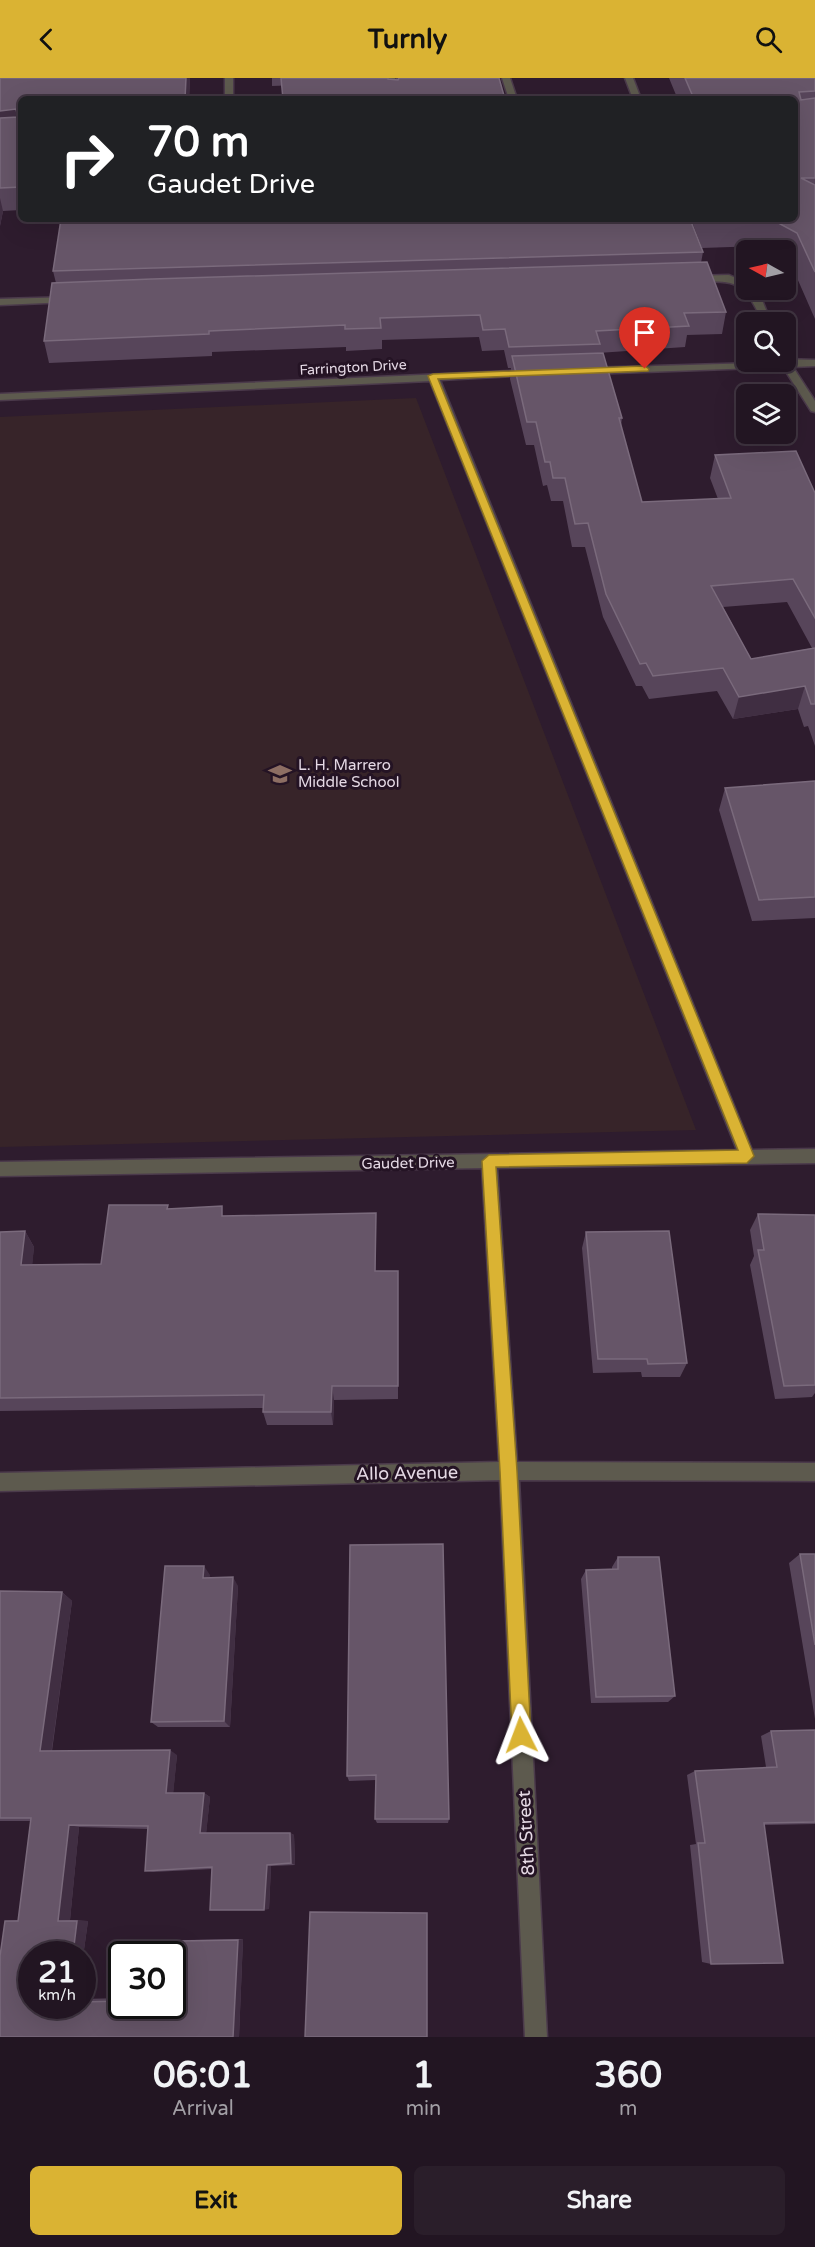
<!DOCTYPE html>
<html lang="en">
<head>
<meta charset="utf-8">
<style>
  body { margin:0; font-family:"Varela Round",sans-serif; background:#2a1e2a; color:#f1f3f6; height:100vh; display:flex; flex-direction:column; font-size:22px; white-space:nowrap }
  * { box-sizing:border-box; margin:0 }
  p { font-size:20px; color:#a29fa5 }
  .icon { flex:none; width:33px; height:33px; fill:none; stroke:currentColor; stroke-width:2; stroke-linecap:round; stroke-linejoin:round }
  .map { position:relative; height:1959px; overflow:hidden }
  .panel { display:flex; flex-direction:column; background:#221522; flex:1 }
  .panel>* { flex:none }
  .banner { position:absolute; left:18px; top:18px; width:780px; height:126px; border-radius:9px; box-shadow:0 6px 24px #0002,0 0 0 2px #3f3440; background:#202124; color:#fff; overflow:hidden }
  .needle { width:39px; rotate:278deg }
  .tools { position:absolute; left:736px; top:162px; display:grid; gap:12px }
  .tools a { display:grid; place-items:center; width:60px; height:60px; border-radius:9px; background:#221522; box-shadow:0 6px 24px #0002,0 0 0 2px #3f3440; font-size:30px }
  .speed { position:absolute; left:18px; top:1863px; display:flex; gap:12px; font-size:30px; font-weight:700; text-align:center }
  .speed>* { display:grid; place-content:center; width:78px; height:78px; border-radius:50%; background:#221522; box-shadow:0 6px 24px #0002,0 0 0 2px #3f3440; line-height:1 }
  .speed small { font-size:15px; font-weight:400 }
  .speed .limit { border:3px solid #111; border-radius:9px; background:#fff; color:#111 }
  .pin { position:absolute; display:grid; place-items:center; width:51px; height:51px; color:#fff; margin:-62px -26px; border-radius:50% 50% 50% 0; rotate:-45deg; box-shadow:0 0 6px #0007 }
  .pin .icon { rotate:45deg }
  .me { position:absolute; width:66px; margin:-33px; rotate:357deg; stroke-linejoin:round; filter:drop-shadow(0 0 4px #0008) }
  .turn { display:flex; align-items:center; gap:21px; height:126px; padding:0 30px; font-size:27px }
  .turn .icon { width:78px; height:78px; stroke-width:2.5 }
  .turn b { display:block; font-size:42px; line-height:51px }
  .eta { display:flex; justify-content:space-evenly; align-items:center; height:102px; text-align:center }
  .eta b { font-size:36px; font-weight:700; line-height:42px }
  .action { display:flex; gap:12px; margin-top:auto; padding:12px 30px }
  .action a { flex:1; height:69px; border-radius:9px; background:#dab333; color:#111; font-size:24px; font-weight:700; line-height:69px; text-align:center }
  .action a+a { background:#2a1e2a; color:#f1f3f6 }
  header { display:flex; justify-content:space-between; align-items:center; height:78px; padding:0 30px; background:#dab333; color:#111; font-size:27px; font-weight:700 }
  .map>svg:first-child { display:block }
  .education { fill:#372429 }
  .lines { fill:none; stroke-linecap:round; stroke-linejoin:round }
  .lane-casing { stroke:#4b3a4b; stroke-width:3 }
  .street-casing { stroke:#4b3a4b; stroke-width:3 }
  .lane { fill:#5d5a4e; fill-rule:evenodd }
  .street { fill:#5d5a4e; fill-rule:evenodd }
  .wall { fill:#57455a; fill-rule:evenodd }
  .shaded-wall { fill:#402e42 }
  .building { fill:#665568; stroke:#7a6a7c; stroke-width:1.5 }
  .route { fill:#dab333; stroke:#8e7421; stroke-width:1.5 }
  .labels { text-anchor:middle; stroke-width:6; stroke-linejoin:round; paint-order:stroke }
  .far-street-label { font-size:14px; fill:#e5d9e5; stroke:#241324 }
  .poi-label { font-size:15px; fill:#e5d9e5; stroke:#241324; text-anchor:start }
  .street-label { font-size:15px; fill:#e5d9e5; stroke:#241324 }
  .near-street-label { font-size:18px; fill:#e5d9e5; stroke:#241324 }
</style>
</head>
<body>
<header><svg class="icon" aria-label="back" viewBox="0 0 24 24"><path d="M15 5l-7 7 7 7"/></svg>Turnly<svg class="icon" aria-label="search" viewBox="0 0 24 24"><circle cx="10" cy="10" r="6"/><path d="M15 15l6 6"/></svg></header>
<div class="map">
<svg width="815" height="1959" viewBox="0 0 815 1959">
  <rect width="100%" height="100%" fill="#2e1c2e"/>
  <path class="education" d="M 416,320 L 696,1052 L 0,1069 L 0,339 Z"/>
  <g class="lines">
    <g class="lane-casing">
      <path id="lane" d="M 387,0 L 395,0 L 398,21 L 390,21 Z
        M 502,0 L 510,0 L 517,21 L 509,21 Z
        M 625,0 L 633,0 L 641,21 L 633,21 Z"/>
    </g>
    <g class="street-casing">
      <path id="street" d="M 225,0 L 233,0 L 233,21 L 225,21 Z
        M 729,197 L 747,205 L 747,212 L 753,212 L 762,222 L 771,244 L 763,244 C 743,203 739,202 693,204 L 688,201 L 693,198 Z
        M 72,219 L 74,221 L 69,224 L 0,227 L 0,221 Z
        M 786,281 L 815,282 L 815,288 L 793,289 L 815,323 L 815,334 L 811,333 L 783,289 L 587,296 L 582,293 L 587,290 L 786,284 Z
        M 530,292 L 535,295 L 533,297 L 440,302 L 752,1072 L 815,1071 L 815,1085 L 497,1090 L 517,1384 L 815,1385 L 815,1403 L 519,1402 L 547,1959 L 525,1959 L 500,1402 L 0,1413 L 0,1395 L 499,1384 L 482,1090 L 0,1098 L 0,1084 L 737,1072 L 430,303 L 0,322 L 0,316 Z"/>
    </g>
    <use href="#lane" class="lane"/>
    <use href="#street" class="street"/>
  </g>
  <path class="wall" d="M 0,0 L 190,0 L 189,21 L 21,21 L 21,132 L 3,133 L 0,148 Z
    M 272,0 L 388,0 L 388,1 L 396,1 L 396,0 L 499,0 L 272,8 Z
    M 669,0 L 815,0 L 815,241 L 790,184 L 786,182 L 786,172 L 768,172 L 760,168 L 702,170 L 691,141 L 795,141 L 795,21 L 679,21 L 680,17 L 676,17 Z
    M 703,174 L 701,185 L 726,234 L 722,256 L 687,257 L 685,269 L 598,275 L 622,340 L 621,348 L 642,424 L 718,421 L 710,400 L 715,377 L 815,415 L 815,668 L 808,648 L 804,649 L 798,631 L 733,641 L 717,613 L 649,621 L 642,608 L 636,608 L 603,539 L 585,469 L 572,469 L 563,423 L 551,423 L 547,407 L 543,408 L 534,367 L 526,367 L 510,301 L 511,290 L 508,290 L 504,272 L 482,273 L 479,259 L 382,262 L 382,271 L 346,273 L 346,269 L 212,274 L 212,278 L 49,285 L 44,263 L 56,205 L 53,193 ZM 787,524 L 812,570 L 751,581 L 723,529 Z
    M 815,703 L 815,840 L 752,843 L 719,732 L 725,710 Z
    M 169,1130 L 225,1138 L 376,1135 L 376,1193 L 398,1193 L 398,1321 L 334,1322 L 333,1347 L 267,1347 L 263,1334 L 264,1330 L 0,1333 L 0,1154 L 25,1153 L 34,1169 L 32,1186 L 101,1186 Z
    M 758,1136 L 815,1137 L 815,1315 L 812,1319 L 775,1321 L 750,1187 L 754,1178 L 750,1152 Z
    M 586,1154 L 687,1285 L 680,1299 L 642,1299 L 641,1294 L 593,1295 L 582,1170 Z
    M 350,1467 L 449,1741 L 448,1745 L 377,1745 L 375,1741 L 376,1702 L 349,1703 L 347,1698 Z
    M 800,1476 L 815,1476 L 815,1641 L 789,1485 Z
    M 618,1479 L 675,1618 L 668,1624 L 591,1625 L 581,1501 L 586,1492 L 612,1491 L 612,1489 Z
    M 210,1497 L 209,1499 L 238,1508 L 230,1649 L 158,1649 L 151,1644 Z
    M 0,1513 L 62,1514 L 72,1523 L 52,1673 L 177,1677 L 173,1715 L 204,1715 L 210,1719 L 206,1755 L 290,1755 L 294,1757 L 295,1787 L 271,1788 L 269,1831 L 212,1791 L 153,1794 L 145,1793 L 148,1751 L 79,1749 L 70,1842 L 88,1843 L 82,1886 L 82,1876 L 32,1928 L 82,1928 L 82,1921 L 122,1920 L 122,1928 L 172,1928 L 172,1919 L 176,1919 L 179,1863 L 187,1862 L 243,1861 L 239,1959 L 0,1959 L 5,1843 L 18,1842 L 31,1743 L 0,1743 Z
    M 815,1652 L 815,1746 L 765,1747 L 711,1886 L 702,1884 L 690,1767 L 696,1766 L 687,1697 L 695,1693 L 766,1689 L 761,1658 L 771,1653 Z"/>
  <path class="shaded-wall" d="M 186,0 L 190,0 L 189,21 L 185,21 Z
    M 16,31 L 21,53 L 0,56 L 0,33 Z
    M 0,120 L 3,133 L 0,148 Z
    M 805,608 L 798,631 L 733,641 L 739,619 Z
    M 376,1135 L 376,1208 L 375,1193 Z
    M 25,1153 L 34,1169 L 31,1202 L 21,1187 Z
    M 332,1308 L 334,1322 L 333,1347 L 331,1334 Z
    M 204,1488 L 210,1497 L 209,1508 L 203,1500 Z
    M 233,1499 L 238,1508 L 230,1649 L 224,1643 Z
    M 62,1514 L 72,1523 L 51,1677 L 40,1673 Z
    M 170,1672 L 177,1677 L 173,1718 L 166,1715 Z
    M 204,1715 L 210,1719 L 206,1757 L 200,1755 Z
    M 69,1747 L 79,1749 L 70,1842 L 58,1843 Z
    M 290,1755 L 294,1757 L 295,1787 L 291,1785 Z
    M 267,1787 L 271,1788 L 269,1831 L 264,1832 Z
    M 77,1843 L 88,1843 L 82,1886 L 82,1876 L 73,1876 Z
    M 243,1861 L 239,1959 L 233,1959 L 238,1862 Z"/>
  <path class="building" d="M 0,0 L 186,0 L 185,21 L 21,21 L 21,109 L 0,110 L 0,40 L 18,39 L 16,31 L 0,33 Z
    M 281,0 L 388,0 L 388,1 L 398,2 L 399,0 L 499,0 L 505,21 L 283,21 Z
    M 685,0 L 815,0 L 815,13 L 799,14 L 801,22 L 815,20 L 815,100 L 801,100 L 815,107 L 815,194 L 797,155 L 771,141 L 795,141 L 795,21 L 694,21 Z
    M 61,141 L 690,141 L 703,174 L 53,193 Z
    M 707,184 L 726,234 L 684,235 L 689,248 L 596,253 L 600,266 L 509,269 L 505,251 L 483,252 L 480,237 L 380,240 L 381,250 L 345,251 L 345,247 L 209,253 L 209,256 L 44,263 L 52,205 L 152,201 Z
    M 603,275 L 622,340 L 619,340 L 642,424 L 731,420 L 715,377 L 796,373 L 815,415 L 815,540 L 793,501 L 711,508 L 751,581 L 815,570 L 815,626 L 811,626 L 805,608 L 739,619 L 723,590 L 653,598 L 646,585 L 640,586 L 606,516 L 588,445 L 575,446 L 565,400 L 553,400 L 550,384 L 545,384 L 536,344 L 527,344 L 512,278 Z
    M 815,703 L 815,819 L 759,822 L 725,710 Z
    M 109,1127 L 168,1127 L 167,1131 L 222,1128 L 222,1138 L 376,1135 L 375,1193 L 398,1193 L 398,1308 L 332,1308 L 331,1334 L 263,1334 L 264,1317 L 0,1320 L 0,1154 L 25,1153 L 21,1187 L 101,1186 Z
    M 758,1136 L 815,1137 L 815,1307 L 784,1308 L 758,1172 L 764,1172 Z
    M 669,1153 L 687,1285 L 648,1286 L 647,1281 L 598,1281 L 586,1154 Z
    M 443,1466 L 449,1741 L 375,1741 L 376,1697 L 347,1698 L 350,1467 Z
    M 800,1476 L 815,1476 L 815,1567 Z
    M 618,1479 L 659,1479 L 675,1618 L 596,1619 L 586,1492 L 618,1491 Z
    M 165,1488 L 204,1488 L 203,1500 L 233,1499 L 224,1643 L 151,1644 Z
    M 0,1513 L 62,1514 L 40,1673 L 170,1672 L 166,1715 L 204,1715 L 200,1755 L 290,1755 L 291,1785 L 267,1787 L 264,1832 L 210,1832 L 212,1789 L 145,1793 L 148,1748 L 69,1747 L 58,1843 L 77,1843 L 73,1876 L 32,1876 L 32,1928 L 82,1928 L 82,1924 L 122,1923 L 122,1928 L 172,1928 L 172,1922 L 175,1922 L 179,1863 L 238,1862 L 233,1959 L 0,1959 L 0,1878 L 5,1843 L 18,1843 L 31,1740 L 0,1740 Z
    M 815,1652 L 815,1744 L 764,1745 L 783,1885 L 711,1886 L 698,1765 L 705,1765 L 695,1693 L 777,1689 L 771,1653 Z
    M 310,1834 L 427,1835 L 427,1959 L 305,1959 Z"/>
  <path class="route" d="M 645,288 L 649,291 L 648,293 L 438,301 L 754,1078 L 747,1085 L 496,1089 L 517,1393 L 531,1657 L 528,1664 L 521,1666 L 515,1664 L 512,1657 L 500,1393 L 482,1083 L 489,1077 L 738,1072 L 428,298 L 433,296 Z"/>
  <defs>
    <g id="school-bare" transform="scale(1.8)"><path d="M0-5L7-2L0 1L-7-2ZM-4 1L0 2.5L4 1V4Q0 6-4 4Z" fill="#8d6e63" stroke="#241324" stroke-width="2.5" paint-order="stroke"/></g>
  </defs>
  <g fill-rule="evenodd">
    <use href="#school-bare" x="280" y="696"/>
  </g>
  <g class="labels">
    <g class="far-street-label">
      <text transform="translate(353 289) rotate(-3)" y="5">Farrington Drive</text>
    </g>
    <g class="poi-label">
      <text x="298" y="692">L. H. Marrero<tspan x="298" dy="17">Middle School</tspan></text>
    </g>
    <g class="street-label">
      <text transform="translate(408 1085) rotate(-1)" y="5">Gaudet Drive</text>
    </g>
    <g class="near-street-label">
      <text transform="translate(407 1395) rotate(-1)" y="6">Allo Avenue</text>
      <text transform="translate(526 1755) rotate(-93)" y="6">8th Street</text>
    </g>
  </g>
</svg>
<div class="tools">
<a><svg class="needle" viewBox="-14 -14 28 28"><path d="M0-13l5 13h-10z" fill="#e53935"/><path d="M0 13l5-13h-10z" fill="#a29fa5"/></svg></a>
<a><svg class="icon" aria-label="search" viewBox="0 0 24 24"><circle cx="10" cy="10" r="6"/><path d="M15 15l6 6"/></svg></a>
<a><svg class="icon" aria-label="layers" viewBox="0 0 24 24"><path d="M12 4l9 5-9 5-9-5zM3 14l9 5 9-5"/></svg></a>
</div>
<div class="speed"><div>21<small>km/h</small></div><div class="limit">30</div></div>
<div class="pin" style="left:645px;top:291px;background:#d93025"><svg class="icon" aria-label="arrive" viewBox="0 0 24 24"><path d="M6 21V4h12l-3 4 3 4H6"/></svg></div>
<svg class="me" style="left:521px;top:1657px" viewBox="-20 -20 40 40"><path d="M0-17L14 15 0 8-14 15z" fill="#dab333" stroke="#fff" stroke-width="4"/></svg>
<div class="banner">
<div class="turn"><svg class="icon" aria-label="right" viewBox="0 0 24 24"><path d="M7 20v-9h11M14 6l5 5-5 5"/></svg><div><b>70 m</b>Gaudet Drive</div></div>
</div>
</div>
<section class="panel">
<div class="eta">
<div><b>06:01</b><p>Arrival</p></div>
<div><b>1</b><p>min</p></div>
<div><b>360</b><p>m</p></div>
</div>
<div class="action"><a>Exit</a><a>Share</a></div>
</section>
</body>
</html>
